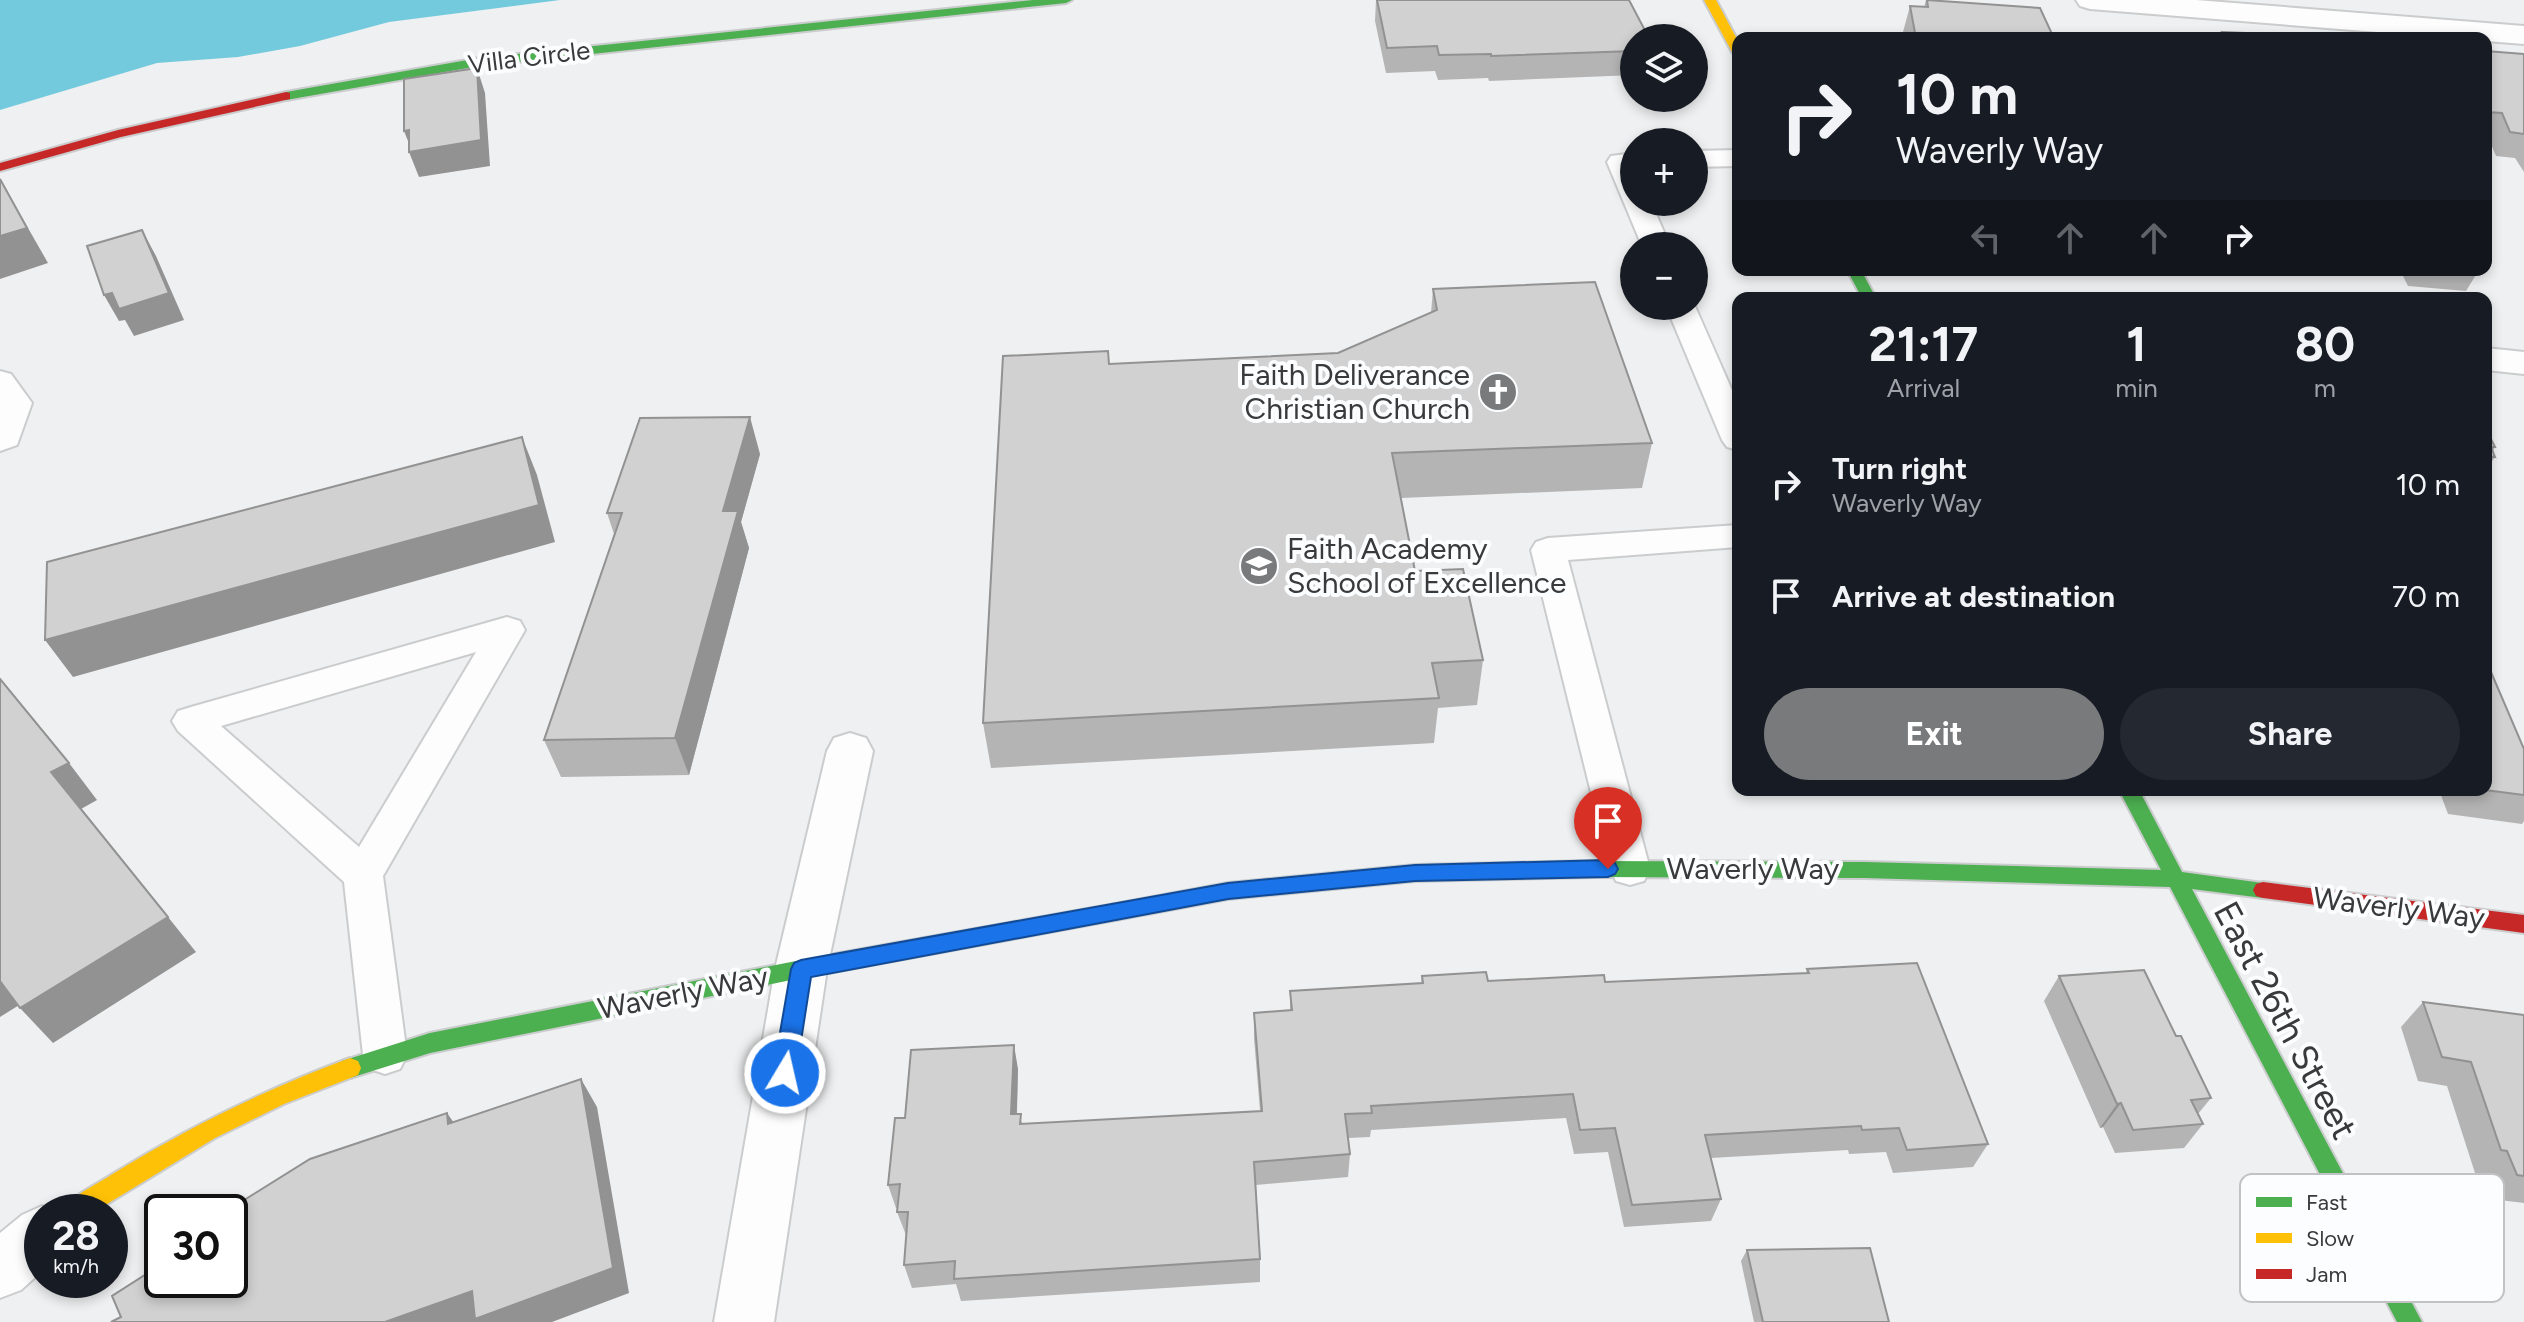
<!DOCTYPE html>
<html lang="en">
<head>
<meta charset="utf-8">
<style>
  body { margin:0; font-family:Figtree,sans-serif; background:#242831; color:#f1f3f6; height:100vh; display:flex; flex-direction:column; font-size:30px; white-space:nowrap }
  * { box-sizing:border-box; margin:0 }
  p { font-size:26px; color:#9ea1a6 }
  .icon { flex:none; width:44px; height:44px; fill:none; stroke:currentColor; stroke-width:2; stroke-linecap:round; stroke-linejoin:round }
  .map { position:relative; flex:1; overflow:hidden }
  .side { position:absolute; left:1732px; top:292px; width:760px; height:504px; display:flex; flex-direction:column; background:#171b24; border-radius:16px; box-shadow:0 4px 12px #0003 }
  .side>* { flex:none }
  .top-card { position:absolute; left:1732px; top:32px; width:760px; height:244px; border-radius:16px; box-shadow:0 4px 12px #0003; background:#171b24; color:#f1f3f6; overflow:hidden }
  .buttons { position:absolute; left:1620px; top:24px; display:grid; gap:16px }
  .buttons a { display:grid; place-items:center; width:88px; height:88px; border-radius:50%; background:#171b24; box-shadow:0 4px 12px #0003; font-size:40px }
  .speed { position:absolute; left:24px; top:1194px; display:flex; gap:16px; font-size:40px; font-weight:700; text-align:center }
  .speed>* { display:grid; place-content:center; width:104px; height:104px; border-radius:50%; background:#171b24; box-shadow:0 4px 12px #0003; line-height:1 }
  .speed small { font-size:20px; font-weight:400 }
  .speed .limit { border:4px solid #111; border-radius:12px; background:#fff; color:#111 }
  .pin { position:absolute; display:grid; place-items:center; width:68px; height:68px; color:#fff; margin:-82px -34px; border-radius:50% 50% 50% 0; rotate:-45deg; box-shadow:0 0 8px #0007 }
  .pin .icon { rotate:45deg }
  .me { position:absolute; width:88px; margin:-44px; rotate:9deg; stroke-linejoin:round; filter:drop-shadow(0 0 6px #0008) }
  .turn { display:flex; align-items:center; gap:28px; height:168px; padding:0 32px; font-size:36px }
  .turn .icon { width:104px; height:104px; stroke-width:2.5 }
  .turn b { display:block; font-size:56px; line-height:68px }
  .lanes { display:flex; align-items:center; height:76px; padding:0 32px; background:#0003; justify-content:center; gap:40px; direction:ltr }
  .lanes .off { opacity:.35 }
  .eta { display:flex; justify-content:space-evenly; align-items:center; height:136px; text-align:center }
  .eta b { font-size:48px; font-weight:700; line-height:56px }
  .action { display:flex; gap:16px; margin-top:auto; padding:16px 32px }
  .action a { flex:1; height:92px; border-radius:48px; background:#797a7b; color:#fff; font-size:32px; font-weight:700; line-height:92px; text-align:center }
  .action a+a { background:#242831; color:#f1f3f6 }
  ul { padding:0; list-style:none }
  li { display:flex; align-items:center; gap:24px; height:112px; padding:0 32px }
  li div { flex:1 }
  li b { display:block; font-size:30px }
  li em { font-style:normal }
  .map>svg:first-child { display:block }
  .water { fill:#74cadd }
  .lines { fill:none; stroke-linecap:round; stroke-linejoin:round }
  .lane-casing { stroke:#cbcccd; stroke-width:4 }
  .street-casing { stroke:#cbcccd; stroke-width:4 }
  .fast-casing { stroke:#cbcccd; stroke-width:4 }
  .slow-casing { stroke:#cbcccd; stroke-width:4 }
  .jam-casing { stroke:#cbcccd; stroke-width:4 }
  .lane { fill:#fdfdfd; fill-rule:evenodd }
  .street { fill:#fdfdfd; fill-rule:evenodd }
  .fast { fill:#4caf50; fill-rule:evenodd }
  .slow { fill:#ffc107; fill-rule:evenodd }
  .jam { fill:#c62828; fill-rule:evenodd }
  .wall { fill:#b4b4b4 }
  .shaded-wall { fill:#929292 }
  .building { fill:#d1d1d1; stroke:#929292; stroke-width:2 }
  .route { fill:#1a73e8; stroke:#114b97; stroke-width:2 }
  .labels { text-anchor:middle; stroke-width:8; stroke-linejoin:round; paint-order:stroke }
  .far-street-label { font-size:26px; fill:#393a3b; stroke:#fcfdff }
  .poi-label { font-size:30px; fill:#393a3b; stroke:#fcfdff; text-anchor:end }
  .street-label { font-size:30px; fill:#393a3b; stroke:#fcfdff }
  .near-street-label { font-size:36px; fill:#393a3b; stroke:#fcfdff }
  .key { fill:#fcfdff; stroke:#c2c2c4; stroke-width:2 }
  .key-label { font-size:22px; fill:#393a3b }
</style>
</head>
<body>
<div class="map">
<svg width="2524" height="1322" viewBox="0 0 2524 1322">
  <rect width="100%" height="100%" fill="#eff0f1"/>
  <path class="water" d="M 0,0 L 560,0 L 389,22 L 300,46 L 238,57 L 157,63 L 0,110 Z"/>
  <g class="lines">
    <g class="lane-casing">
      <path id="lane" d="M 1738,150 L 1738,166 L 1694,167 L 1694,151 Z
        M 1634,153 L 1634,202 L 1651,202 L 1670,246 L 1642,246 L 1607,162 L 1611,156 Z
        M 1694,304 L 1738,404 L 1738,450 L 1727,447 L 1722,440 L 1666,306 Z
        M 0,371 L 11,374 L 32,403 L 17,445 L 0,451 Z
        M 1738,525 L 1738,547 L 1568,560 L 1650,869 L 1644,881 L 1630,885 L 1616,881 L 1610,869 L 1531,550 L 1536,542 L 1548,538 Z
        M 507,617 L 520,621 L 525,630 L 383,876 L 407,1055 L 400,1069 L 385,1074 L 370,1069 L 363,1055 L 344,882 L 178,731 L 172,721 L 178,711 L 191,707 ZM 476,652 L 359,847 L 221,726 Z"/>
    </g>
    <g class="street-casing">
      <path id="street" d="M 2076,0 L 2196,0 L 2524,26 L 2524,44 L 2486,41 L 2486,38 L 2453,38 L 2090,9 L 2080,6 Z
        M 2486,348 L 2524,352 L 2524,374 L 2486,370 Z
        M 850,733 L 866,738 L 873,751 L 827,969 L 774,1322 L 714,1322 L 775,969 L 827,751 L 834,738 Z
        M 42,1206 L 56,1212 L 42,1212 L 42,1271 L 21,1290 L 0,1298 L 0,1233 L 22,1215 Z"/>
    </g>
    <g class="fast-casing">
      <path id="fast" d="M 1033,0 L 1072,0 L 1066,3 L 479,66 L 286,100 L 280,96 L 286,92 L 479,58 Z
        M 1847,270 L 1861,270 L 1876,298 L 1862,298 Z
        M 2119,790 L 2139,790 L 2182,872 L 2270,884 L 2273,890 L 2270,896 L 2263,898 L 2192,889 L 2422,1322 L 2397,1322 L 2170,887 L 1865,878 L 1595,877 L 1588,875 L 1585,869 L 1588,863 L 1595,861 L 1865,862 L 2161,870 Z
        M 1115,904 L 1122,906 L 1125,912 L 1122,918 L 1115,920 L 801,978 L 430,1053 L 350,1078 L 342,1075 L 339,1068 L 342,1061 L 430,1033 L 801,960 Z"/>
    </g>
    <g class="slow-casing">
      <path id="slow" d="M 1704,0 L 1716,0 L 1738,41 L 1738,56 L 1732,52 Z
        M 1595,861 L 1602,863 L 1605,869 L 1602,875 L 1595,877 L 1415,881 L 1228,899 L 1115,920 L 1108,918 L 1105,912 L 1108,906 L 1115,904 L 1228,883 L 1415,865 Z
        M 350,1058 L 358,1061 L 361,1068 L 358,1075 L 284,1104 L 215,1138 L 94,1212 L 62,1212 C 70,1196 96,1185 111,1175 C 187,1128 266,1089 350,1058 Z"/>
    </g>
    <g class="jam-casing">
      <path id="jam" d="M 286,92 L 290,93 L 290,99 L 121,137 L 0,171 L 0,163 L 118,130 Z
        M 2263,882 L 2524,915 L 2524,933 L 2263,898 L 2256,896 L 2253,890 L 2256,884 Z"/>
    </g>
    <use href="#lane" class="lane"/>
    <use href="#street" class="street"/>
    <use href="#fast" class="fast"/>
    <use href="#slow" class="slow"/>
    <use href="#jam" class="jam"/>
  </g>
  <path class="wall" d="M 1376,0 L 1629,0 L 1634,38 L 1634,75 L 1489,81 L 1488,78 L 1438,80 L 1435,71 L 1386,73 L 1375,21 Z
    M 1926,0 L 2052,34 L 2101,38 L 1904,38 L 1903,32 L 1910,6 L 1924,7 Z
    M 2486,51 L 2524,54 L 2524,172 L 2515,158 L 2496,156 L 2488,137 L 2486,137 Z
    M 2108,270 L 2169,270 L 2166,276 L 2108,271 Z
    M 2362,270 L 2479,270 L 2466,291 L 2408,286 L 2402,274 Z
    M 1433,289 L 1652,443 L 1642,488 L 1401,498 L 1415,571 L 1483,660 L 1477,705 L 1438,708 L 1434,743 L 991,768 L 983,723 L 1109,364 L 1338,353 L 1431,313 Z
    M 2486,429 L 2495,447 L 2493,451 L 2495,457 L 2486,470 Z
    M 760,454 L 741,522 L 749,548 L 689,775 L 561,777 L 544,740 L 614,534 L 607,513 Z
    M 2524,749 L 2524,821 L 2522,824 L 2448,814 L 2439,790 L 2486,790 Z
    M 1807,969 L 1988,1144 L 1973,1167 L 1893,1173 L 1886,1152 L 1849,1154 L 1848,1150 L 1711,1158 L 1721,1199 L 1711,1221 L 1624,1227 L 1608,1152 L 1574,1154 L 1566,1118 L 1371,1130 L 1370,1137 L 1348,1138 L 1350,1154 L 1348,1177 L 1256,1185 L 1260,1259 L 1260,1282 L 961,1301 L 956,1284 L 912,1288 L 904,1265 L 906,1235 L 897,1212 L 898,1208 L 896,1208 L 888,1185 L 905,1118 L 1018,1069 L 1017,1114 L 1023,1124 L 1260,1111 L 1254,1038 L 1254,1013 L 1290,1011 L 1290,991 L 1421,983 L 1422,976 L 1488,981 L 1605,982 L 1806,973 Z
    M 2059,976 L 2211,1098 L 2198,1114 L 2203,1124 L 2184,1148 L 2115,1153 L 2103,1127 L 2100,1128 L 2044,1001 Z
    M 2423,1002 L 2524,1015 L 2524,1203 L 2491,1199 L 2482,1175 L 2475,1173 L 2447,1086 L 2418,1081 L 2401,1027 Z
    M 1747,1250 L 1889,1322 L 1754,1322 L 1741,1261 Z"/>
  <path class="shaded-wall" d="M 477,68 L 485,93 L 490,166 L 419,177 L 409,152 L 412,151 L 404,131 Z
    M 0,179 L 48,263 L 0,279 Z
    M 142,230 L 156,256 L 184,320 L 134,336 L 125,320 L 119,321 L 104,295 L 112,293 Z
    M 750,417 L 760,454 L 741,522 L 749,548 L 689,775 L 675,738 L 723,511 Z
    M 522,437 L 537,475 L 555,542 L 73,677 L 45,640 Z
    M 69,763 L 97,800 L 81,809 L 51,772 Z
    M 168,917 L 196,952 L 53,1043 L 20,1008 Z
    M 0,977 L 24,1002 L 0,1017 Z
    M 1014,1045 L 1018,1069 L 1016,1138 L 1011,1114 Z
    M 581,1079 L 597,1107 L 629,1293 L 552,1322 L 385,1322 Z
    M 2121,1103 L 2103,1127 L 2100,1128 L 2117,1104 Z
    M 447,1113 L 466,1140 L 448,1124 Z"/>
  <path class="building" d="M 1377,0 L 1629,0 L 1649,38 L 1634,38 L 1634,51 L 1491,56 L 1491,54 L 1439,55 L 1437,46 L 1387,48 Z
    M 1927,0 L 2040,8 L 2052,34 L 2101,38 L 1916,38 L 1910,6 L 1928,7 Z
    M 2222,32 L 2361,38 L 2225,38 Z
    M 2486,51 L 2524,54 L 2524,134 L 2510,132 L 2502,113 L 2486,112 Z
    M 477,68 L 481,140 L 409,152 L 409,130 L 404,131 L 404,79 Z
    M 0,179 L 27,228 L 0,236 Z
    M 142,230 L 169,293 L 119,309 L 112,293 L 104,295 L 87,246 Z
    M 1595,282 L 1652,443 L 1392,453 L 1415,571 L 1463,569 L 1483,660 L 1432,663 L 1439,698 L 983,723 L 1003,356 L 1108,351 L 1109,364 L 1338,353 L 1437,310 L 1433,289 Z
    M 750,417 L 723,511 L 738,511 L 675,738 L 544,740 L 622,513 L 607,513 L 640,418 Z
    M 2486,429 L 2495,447 L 2491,447 L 2495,457 L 2486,456 Z
    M 522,437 L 539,505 L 45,640 L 47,562 Z
    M 2486,665 L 2488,665 L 2524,749 L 2524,795 L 2485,790 L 2486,790 Z
    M 0,679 L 69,763 L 51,772 L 168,917 L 20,1008 L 0,981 Z
    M 1917,963 L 1988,1144 L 1907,1150 L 1899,1128 L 1862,1130 L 1861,1126 L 1705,1135 L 1721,1199 L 1632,1205 L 1615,1128 L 1580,1130 L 1573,1094 L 1371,1106 L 1372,1113 L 1345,1114 L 1350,1154 L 1254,1162 L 1260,1259 L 954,1279 L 955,1261 L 904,1265 L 908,1212 L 897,1212 L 900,1184 L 888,1185 L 895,1118 L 905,1118 L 911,1050 L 1014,1045 L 1011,1114 L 1021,1114 L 1020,1124 L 1262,1111 L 1254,1013 L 1292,1010 L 1290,991 L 1423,983 L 1422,976 L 1486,972 L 1488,981 L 1604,975 L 1605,982 L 1809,973 L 1807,969 Z
    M 2144,970 L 2176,1036 L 2181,1036 L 2211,1098 L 2191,1100 L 2203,1124 L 2133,1130 L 2121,1103 L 2117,1104 L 2059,976 Z
    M 2423,1002 L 2524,1015 L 2524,1176 L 2517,1175 L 2507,1151 L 2501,1150 L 2471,1062 L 2442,1057 Z
    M 581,1079 L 613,1268 L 475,1319 L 472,1291 L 385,1322 L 111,1322 L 121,1317 L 112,1296 L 162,1264 L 162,1280 L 230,1280 L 230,1212 L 225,1212 L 310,1159 L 447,1113 L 448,1124 Z
    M 1870,1248 L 1889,1322 L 1763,1322 L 1747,1250 Z"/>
  <path class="route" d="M 1608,860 L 1615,863 L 1618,869 L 1615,874 L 1608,877 L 1415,881 L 1228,899 L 811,977 L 796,1073 L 792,1080 L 785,1083 L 777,1080 L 773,1073 L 791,969 L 794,963 L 801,960 L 1228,883 L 1415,865 Z"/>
  <defs>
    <g id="church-disc" transform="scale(2)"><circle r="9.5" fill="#797a7b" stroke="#fcfdff"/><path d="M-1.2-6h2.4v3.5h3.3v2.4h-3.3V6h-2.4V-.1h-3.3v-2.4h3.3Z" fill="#fff"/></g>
    <g id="school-disc" transform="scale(2)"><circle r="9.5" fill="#797a7b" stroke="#fcfdff"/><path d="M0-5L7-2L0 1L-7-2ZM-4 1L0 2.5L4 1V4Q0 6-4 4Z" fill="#fff"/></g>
  </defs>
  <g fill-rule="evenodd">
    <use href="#church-disc" x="1498" y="392"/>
    <use href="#school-disc" x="1259" y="566"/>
  </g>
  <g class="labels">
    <g class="far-street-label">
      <text transform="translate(529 57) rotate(-7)" y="9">Villa Circle</text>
    </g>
    <g class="poi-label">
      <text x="1470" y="385">Faith Deliverance<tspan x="1470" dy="34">Christian Church</tspan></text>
      <text x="1287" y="559" text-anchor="start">Faith Academy<tspan x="1287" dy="34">School of Excellence</tspan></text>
    </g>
    <g class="street-label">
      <text x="1753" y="879">Waverly Way</text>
      <text transform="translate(2399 908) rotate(7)" y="10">Waverly Way</text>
      <text transform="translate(683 993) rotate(-11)" y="10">Waverly Way</text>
    </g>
    <g class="near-street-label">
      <text transform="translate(2286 1020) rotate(62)" y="13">East 26th Street</text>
    </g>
  </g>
  <rect x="2240" y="1174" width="264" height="128" rx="12" class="key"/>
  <rect x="2256" y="1197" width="36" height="10" fill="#4caf50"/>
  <rect x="2256" y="1233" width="36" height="10" fill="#ffc107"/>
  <rect x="2256" y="1269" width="36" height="10" fill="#c62828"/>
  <g class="key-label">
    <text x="2306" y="1210">Fast</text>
    <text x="2306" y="1246">Slow</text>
    <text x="2306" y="1282">Jam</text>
  </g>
</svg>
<div class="buttons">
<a><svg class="icon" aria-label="layers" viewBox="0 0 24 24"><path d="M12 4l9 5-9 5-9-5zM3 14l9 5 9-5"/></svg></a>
<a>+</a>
<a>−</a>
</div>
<div class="speed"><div>28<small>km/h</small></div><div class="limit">30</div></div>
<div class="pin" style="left:1608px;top:869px;background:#d93025"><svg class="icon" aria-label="arrive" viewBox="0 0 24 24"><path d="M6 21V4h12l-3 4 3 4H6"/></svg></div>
<svg class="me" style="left:785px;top:1073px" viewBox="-20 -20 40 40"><circle r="17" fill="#1a73e8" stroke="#fff" stroke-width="3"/><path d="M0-11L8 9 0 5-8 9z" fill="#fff"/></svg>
<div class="top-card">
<div class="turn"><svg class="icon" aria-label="right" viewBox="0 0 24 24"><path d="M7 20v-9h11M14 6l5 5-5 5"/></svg><div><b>10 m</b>Waverly Way</div></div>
<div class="lanes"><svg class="icon off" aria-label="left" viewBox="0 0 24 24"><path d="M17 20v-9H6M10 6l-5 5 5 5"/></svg><svg class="icon off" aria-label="ahead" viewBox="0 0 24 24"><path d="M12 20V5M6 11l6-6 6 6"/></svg><svg class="icon off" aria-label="ahead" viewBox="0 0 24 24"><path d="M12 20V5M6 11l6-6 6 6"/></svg><svg class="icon" aria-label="right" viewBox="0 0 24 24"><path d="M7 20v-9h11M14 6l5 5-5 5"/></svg></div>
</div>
<section class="side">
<div class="eta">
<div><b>21:17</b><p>Arrival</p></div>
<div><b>1</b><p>min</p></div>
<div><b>80</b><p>m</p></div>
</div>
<ul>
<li><svg class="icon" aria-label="right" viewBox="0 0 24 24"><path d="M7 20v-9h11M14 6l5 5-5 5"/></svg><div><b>Turn right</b><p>Waverly Way</p></div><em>10 m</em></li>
<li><svg class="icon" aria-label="arrive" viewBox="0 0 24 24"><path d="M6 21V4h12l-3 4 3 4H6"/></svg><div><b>Arrive at destination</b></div><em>70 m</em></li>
</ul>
<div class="action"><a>Exit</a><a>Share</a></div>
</section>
</div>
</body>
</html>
